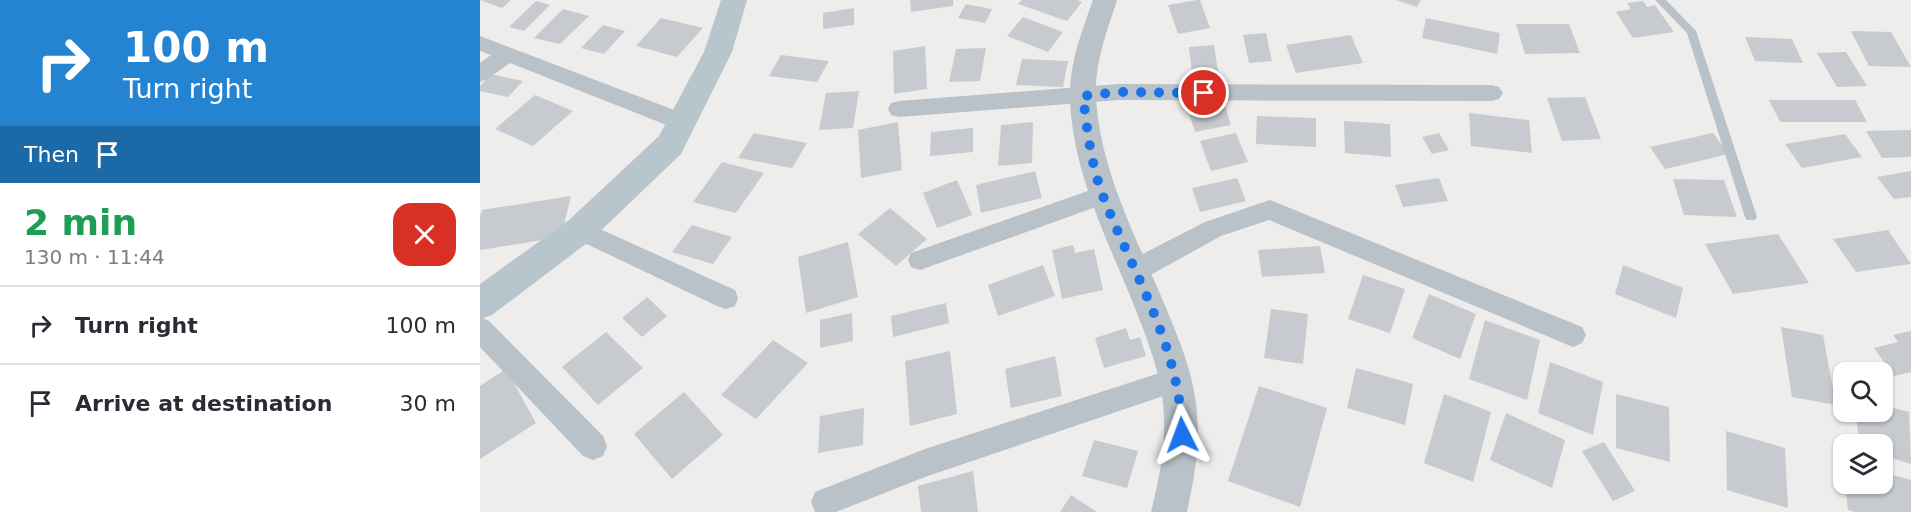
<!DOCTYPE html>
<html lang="en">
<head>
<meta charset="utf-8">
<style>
  body { margin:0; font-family:"DejaVu Sans",sans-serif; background:#f2f2f3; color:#2b2b33; height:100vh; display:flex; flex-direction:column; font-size:22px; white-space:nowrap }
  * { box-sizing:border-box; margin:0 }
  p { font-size:20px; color:#7c7c81 }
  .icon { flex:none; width:33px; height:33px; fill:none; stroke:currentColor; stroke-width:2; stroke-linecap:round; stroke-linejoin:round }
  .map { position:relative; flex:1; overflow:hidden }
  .details { display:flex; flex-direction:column; background:#fff; width:480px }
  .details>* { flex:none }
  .banner { background:#2484d1; color:#fff; overflow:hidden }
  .controls { position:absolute; left:1353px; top:362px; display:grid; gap:12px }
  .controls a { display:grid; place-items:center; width:60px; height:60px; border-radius:12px; background:#fff; box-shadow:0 2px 4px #0004; font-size:30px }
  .pin { position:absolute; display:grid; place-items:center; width:51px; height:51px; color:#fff; margin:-26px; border:3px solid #fff; border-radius:50%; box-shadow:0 2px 6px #0007 }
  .me { position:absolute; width:66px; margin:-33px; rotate:357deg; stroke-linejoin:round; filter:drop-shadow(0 0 4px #0008) }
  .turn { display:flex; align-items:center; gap:21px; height:126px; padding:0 24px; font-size:27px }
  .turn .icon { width:78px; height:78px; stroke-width:2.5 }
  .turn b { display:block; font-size:42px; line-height:51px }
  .then { display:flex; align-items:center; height:57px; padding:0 24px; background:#0003; gap:12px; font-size:22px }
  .round { display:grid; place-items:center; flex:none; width:63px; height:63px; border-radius:18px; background:#f2f2f3 }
  .headline { display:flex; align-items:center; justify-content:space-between; height:102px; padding:0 24px }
  h1 { font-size:36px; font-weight:700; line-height:45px; color:#1e9e55 }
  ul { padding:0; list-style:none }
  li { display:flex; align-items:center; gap:18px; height:78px; padding:0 24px; border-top:2px solid #e1e1e2 }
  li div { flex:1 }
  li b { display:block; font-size:22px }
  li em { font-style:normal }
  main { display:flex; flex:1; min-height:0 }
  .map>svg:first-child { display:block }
  .building { fill:#c7cacf }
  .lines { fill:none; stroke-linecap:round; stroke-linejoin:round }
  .service { fill:#b8c2c8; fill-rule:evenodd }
  .minor { fill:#b8c2c8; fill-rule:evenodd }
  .tertiary { fill:#b8c2c8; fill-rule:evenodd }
  .secondary { fill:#b8c5cd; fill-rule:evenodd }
  .route { stroke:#1a73e8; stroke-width:10; stroke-dasharray:0 18 }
</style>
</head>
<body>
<main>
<section class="details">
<div class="banner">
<div class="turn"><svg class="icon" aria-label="right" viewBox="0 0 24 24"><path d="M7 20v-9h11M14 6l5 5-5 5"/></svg><div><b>100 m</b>Turn right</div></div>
<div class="then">Then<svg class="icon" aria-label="arrive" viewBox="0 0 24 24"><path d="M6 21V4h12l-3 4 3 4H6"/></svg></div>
</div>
<div class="headline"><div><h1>2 min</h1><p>130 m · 11:44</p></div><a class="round" style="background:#d93025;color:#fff"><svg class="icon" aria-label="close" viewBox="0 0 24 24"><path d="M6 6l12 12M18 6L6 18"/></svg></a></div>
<ul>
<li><svg class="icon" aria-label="right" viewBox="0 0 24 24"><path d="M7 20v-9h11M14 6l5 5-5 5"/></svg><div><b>Turn right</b></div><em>100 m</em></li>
<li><svg class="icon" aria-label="arrive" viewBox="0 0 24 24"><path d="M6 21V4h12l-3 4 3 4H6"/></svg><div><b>Arrive at destination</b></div><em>30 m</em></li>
</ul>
</section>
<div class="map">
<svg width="1431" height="512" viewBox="0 0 1431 512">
  <rect width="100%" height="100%" fill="#efecec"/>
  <path class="building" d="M 0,0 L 31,0 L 22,8 Z
    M 430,0 L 473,0 L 473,6 L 431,12 Z
    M 542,0 L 597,0 L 602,2 L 587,21 L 538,4 Z
    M 717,0 L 720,0 L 730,28 L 698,34 L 688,5 Z
    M 916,0 L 941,0 L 937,7 Z
    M 56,1 L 70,5 L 44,31 L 29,27 Z
    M 1163,1 L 1167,7 L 1175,5 L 1194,32 L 1153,38 L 1136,12 L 1151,9 L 1147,3 Z
    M 486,4 L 512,9 L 505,23 L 478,18 Z
    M 374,8 L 374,25 L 343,29 L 343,13 Z
    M 83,9 L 109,16 L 80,44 L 54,38 Z
    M 543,17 L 583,32 L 568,52 L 527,36 Z
    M 181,18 L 223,28 L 197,57 L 156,46 Z
    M 946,18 L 1020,33 L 1017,54 L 942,38 Z
    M 1036,24 L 1089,24 L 1100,53 L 1045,54 Z
    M 123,25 L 145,31 L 124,54 L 101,48 Z
    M 1371,31 L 1411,32 L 1431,67 L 1389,66 Z
    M 786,33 L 792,61 L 769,63 L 763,35 Z
    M 871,35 L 883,63 L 816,73 L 806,45 Z
    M 1265,37 L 1312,39 L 1323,63 L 1275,61 Z
    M 734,45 L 738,72 L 712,74 L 709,47 Z
    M 445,46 L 447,89 L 414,94 L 413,51 Z
    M 506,48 L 500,81 L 469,82 L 476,49 Z
    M 1366,52 L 1387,86 L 1357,87 L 1337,53 Z
    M 301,55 L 349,61 L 337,82 L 289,76 Z
    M 542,59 L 588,61 L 583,87 L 536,85 Z
    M 11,74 L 43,81 L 28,97 L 0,91 L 0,86 Z
    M 379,91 L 373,128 L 339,130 L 346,93 Z
    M 55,95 L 93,111 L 53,146 L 15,129 Z
    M 1105,97 L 1121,139 L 1082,141 L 1067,98 Z
    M 1289,100 L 1375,100 L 1387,122 L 1300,122 Z
    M 744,103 L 751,125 L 715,132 L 708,110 Z
    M 989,113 L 1049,120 L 1052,153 L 991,146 Z
    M 777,116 L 836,118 L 836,147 L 776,144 Z
    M 864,121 L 910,124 L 911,157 L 865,153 Z
    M 418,122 L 422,170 L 381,178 L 378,130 Z
    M 553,122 L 552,163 L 518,166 L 521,125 Z
    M 493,128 L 493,152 L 450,156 L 451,132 Z
    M 1431,130 L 1431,157 L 1402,158 L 1386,131 Z
    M 274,133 L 327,143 L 312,168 L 258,158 Z
    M 756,133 L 768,162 L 731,171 L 720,141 Z
    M 959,133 L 969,150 L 952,154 L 942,137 Z
    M 1233,133 L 1249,154 L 1185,169 L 1170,147 Z
    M 1365,134 L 1382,157 L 1322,168 L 1305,144 Z
    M 242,162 L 284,173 L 256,213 L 213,202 Z
    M 555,171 L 562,198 L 501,213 L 496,185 Z
    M 1431,171 L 1431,197 L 1414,199 L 1397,177 Z
    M 757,178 L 766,201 L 720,212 L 712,188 Z
    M 959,178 L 968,201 L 923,207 L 915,185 Z
    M 1193,179 L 1244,180 L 1257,217 L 1204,215 Z
    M 477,180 L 492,215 L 457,228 L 443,193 Z
    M 91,196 L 81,237 L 0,250 L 0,217 L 2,210 Z
    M 410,208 L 447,239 L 416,266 L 378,234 Z
    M 212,225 L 252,237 L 233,264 L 192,252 Z
    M 1408,230 L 1431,264 L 1376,272 L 1353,239 Z
    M 1298,234 L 1329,283 L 1253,294 L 1225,244 Z
    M 368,242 L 378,297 L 326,313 L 318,257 Z
    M 593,245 L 595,253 L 614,249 L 623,290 L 582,299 L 572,250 Z
    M 840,246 L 845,273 L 782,277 L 778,250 Z
    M 563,265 L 575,296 L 518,316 L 508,285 Z
    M 1143,265 L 1203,288 L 1196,318 L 1135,294 Z
    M 883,275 L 925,289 L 910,333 L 868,319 Z
    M 949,294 L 996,314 L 980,359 L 932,338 Z
    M 167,297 L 187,316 L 162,337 L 142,318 Z
    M 466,303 L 469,323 L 413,337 L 411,316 Z
    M 791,309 L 828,314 L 823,364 L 784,358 Z
    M 372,313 L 373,341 L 340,348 L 340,320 Z
    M 1005,320 L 1060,340 L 1047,400 L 989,379 Z
    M 1301,327 L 1343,335 L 1356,405 L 1312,397 Z
    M 646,328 L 650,340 L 660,337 L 666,356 L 624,368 L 615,338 Z
    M 1431,331 L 1431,372 L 1414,376 L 1394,348 L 1418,342 L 1413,335 Z
    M 126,332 L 163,368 L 118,405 L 82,367 Z
    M 293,340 L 328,363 L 276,419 L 241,395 Z
    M 470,351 L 477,414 L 430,426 L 425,361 Z
    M 575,356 L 582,396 L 531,408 L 525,369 Z
    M 1070,362 L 1123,382 L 1113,435 L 1058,413 Z
    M 876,368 L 933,384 L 925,425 L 867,408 Z
    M 26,369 L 56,423 L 0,459 L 0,386 Z
    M 779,386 L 847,408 L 820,507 L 748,481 Z
    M 204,392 L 243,435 L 192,479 L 154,434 Z
    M 964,394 L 1011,412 L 993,482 L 944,463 Z
    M 1136,394 L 1189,407 L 1190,462 L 1136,448 Z
    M 1402,405 L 1429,412 L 1431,464 L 1402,455 L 1402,444 L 1379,444 L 1376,411 L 1402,411 Z
    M 384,408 L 383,445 L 338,453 L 340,416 Z
    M 1026,413 L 1085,440 L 1072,488 L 1010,460 Z
    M 1246,431 L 1305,448 L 1308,508 L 1247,490 Z
    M 614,440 L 658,451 L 647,488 L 602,476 Z
    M 1124,442 L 1155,491 L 1133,501 L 1102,451 Z
    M 493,471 L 498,512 L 441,512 L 438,486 Z
    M 1402,472 L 1431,480 L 1431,512 L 1375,512 L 1368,510 L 1365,483 L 1402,483 Z
    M 591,495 L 617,512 L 580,512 Z"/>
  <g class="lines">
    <path class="service" d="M 1175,0 L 1186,0 L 1216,31 L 1277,217 L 1275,220 L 1267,220 L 1265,217 L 1207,33 Z"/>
    <path class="minor" d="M 0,36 L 210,116 L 213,122 L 210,128 L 202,130 L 194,128 L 30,63 L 7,79 L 0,82 L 0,63 L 11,55 L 0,51 Z
      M 639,84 L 1012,85 L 1019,87 L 1023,93 L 1019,99 L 1012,101 L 639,100 L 419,117 L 411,115 L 408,109 L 411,103 L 419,101 Z
      M 622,186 L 630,188 L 633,195 L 630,202 L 440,270 L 431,267 L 428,260 L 431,253 Z
      M 790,200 L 1102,327 L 1106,335 L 1102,343 L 1093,347 L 789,220 L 741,236 L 665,278 L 656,281 L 647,278 L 644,270 L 647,262 L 725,222 Z
      M 100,220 L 255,290 L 258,298 L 255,306 L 246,309 L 237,306 L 92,237 L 88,230 L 92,223 Z
      M 0,317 L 9,321 L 123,436 L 127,446 L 123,456 L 113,460 L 103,456 L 0,347 Z
      M 695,368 L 704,371 L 708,380 L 704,389 L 695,392 L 445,477 L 356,512 L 335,512 L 331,502 L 335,492 L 445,449 Z"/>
    <path class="tertiary" d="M 613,0 L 637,0 C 627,31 614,64 616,98 C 621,179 664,251 693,325 C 703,350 713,377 716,404 C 721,442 715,475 707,512 L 671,512 C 680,474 687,444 683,404 C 681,378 671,350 662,326 C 634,251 592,178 590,97 C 589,64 602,31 613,0 Z"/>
    <path class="secondary" d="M 241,0 L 267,0 L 252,52 L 201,154 L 111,240 L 12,315 L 0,319 L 0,284 L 89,220 L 179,136 L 224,52 Z"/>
  </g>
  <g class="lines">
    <path class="route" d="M 702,435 C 701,348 653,274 623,196 C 611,165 607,129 603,96 L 639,92 L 724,93"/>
  </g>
</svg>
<div class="controls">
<a><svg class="icon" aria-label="search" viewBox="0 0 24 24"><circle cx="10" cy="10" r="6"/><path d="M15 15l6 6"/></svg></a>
<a><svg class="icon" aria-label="layers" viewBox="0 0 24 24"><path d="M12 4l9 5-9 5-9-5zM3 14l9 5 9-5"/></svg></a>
</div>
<div class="pin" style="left:724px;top:93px;background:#d93025"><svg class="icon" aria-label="arrive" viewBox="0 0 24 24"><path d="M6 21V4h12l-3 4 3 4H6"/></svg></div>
<svg class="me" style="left:702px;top:435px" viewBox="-20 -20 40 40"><path d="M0-17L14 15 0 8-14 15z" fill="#1a73e8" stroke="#fff" stroke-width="4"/></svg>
</div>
</main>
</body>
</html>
